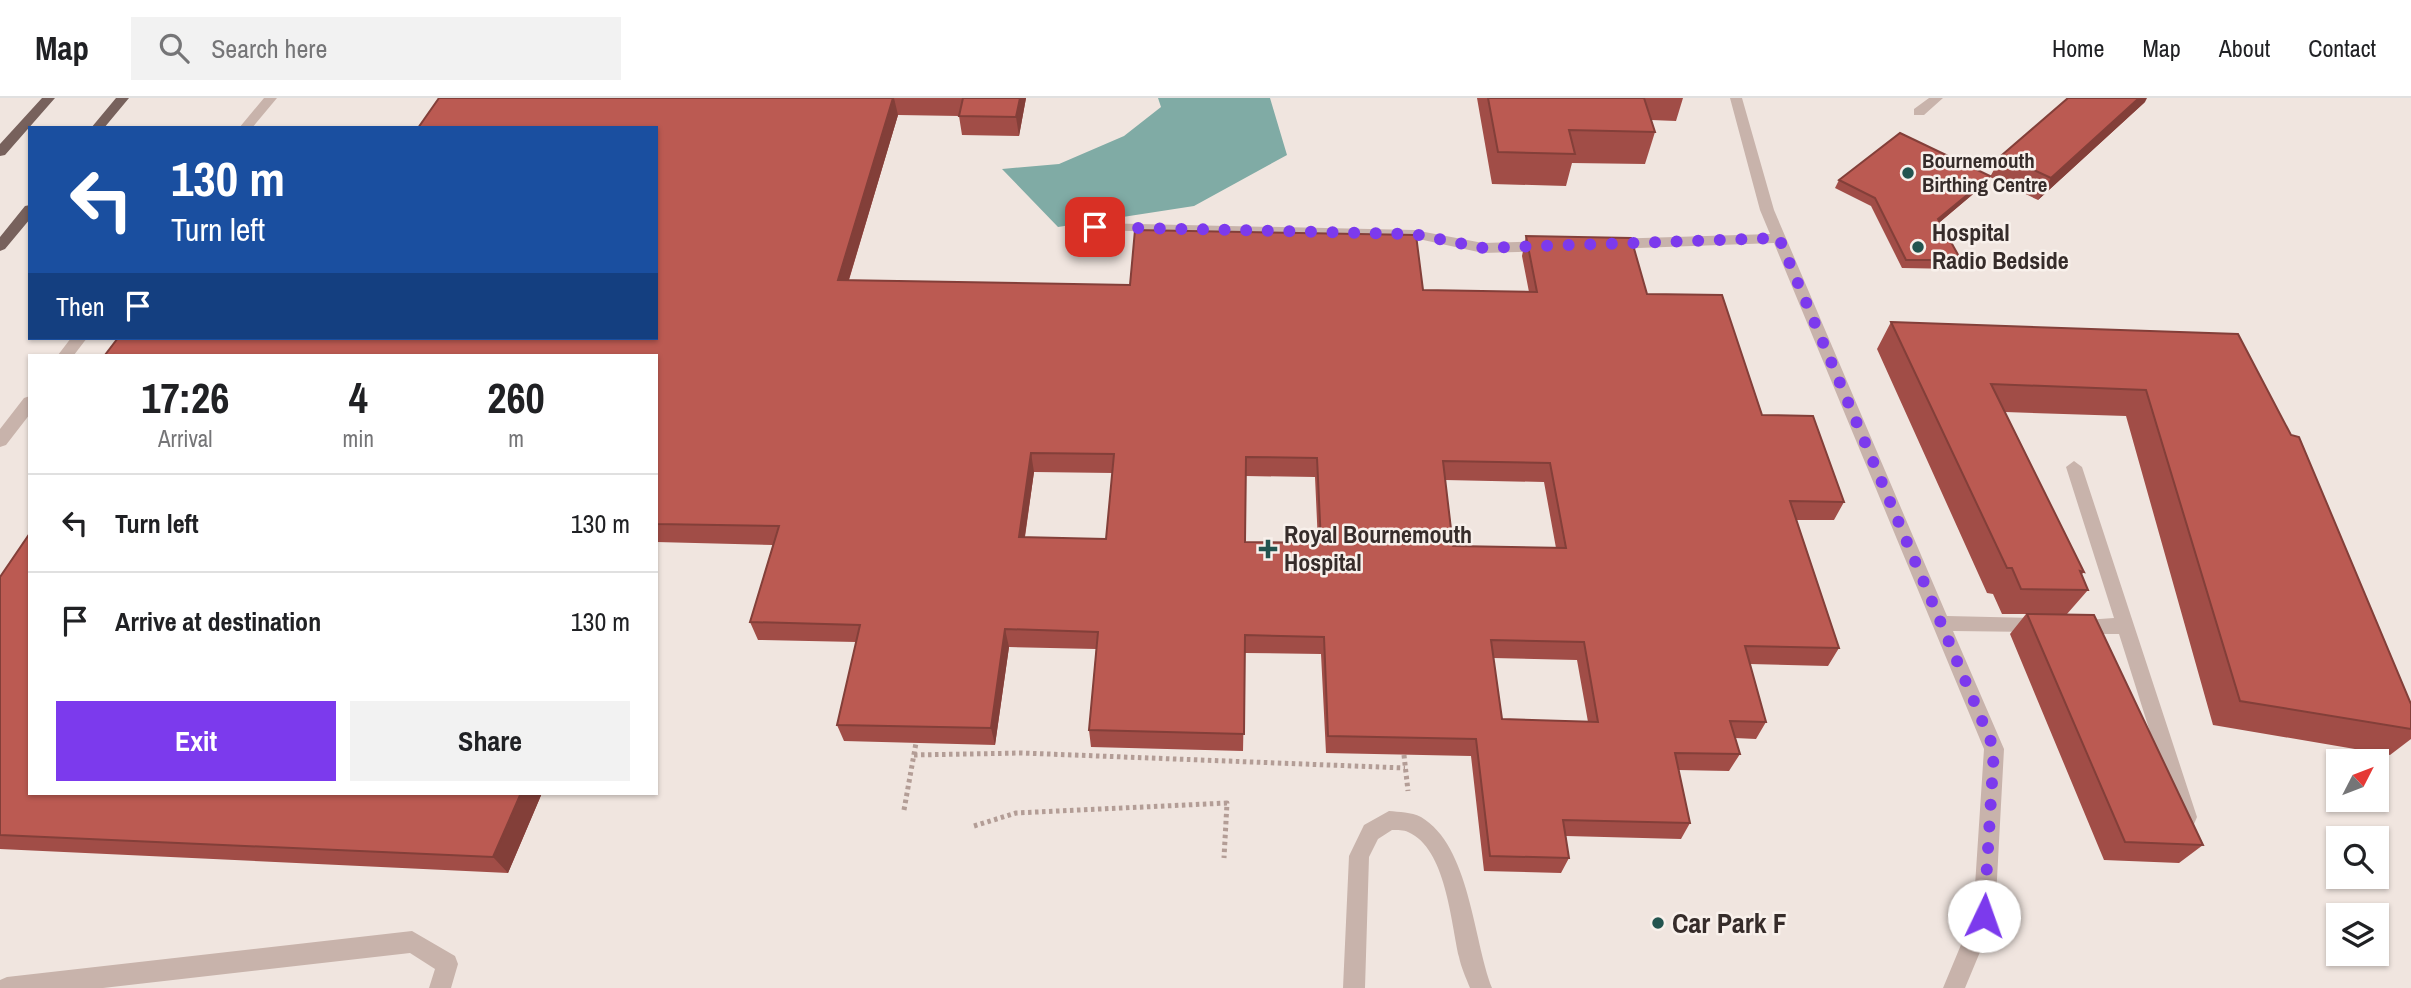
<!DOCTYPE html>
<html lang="en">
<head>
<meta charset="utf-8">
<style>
  body { margin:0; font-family:"Archivo Narrow",sans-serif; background:#f2f2f2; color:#202124; height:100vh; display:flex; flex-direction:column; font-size:26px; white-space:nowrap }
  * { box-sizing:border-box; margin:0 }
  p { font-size:23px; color:#757577 }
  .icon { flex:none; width:38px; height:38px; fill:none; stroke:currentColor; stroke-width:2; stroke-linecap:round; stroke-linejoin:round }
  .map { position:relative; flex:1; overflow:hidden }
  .sheet { position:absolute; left:28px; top:256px; width:630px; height:441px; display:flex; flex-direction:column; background:#fff; border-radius:0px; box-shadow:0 2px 5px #0004 }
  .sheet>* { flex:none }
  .banner { position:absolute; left:28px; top:28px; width:630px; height:214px; border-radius:0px; box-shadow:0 2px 5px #0004; background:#1a4fa0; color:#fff; overflow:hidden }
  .needle { width:46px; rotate:48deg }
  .fabs { position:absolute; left:2326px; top:651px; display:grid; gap:14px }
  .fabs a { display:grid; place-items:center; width:63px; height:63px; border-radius:0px; background:#fff; box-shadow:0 2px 5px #0004; font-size:35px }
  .pin { position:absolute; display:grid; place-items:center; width:60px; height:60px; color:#fff; margin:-30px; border-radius:14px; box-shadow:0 4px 10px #0006 }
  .me { position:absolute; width:77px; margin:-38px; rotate:3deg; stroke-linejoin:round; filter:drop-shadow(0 0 5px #0008) }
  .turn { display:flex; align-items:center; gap:24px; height:147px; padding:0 28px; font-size:32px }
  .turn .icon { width:91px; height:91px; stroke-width:2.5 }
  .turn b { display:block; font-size:49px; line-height:60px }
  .then { display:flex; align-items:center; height:66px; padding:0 28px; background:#0003; gap:14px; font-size:26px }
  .eta { display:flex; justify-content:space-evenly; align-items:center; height:119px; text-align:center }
  .eta b { font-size:42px; font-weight:800; line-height:49px }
  .action { display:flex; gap:14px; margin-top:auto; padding:14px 28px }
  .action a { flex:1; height:80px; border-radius:0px; background:#7c3aed; color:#fff; font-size:28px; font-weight:800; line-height:80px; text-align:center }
  .action a+a { background:#f2f2f2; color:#202124 }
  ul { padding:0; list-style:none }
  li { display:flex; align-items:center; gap:21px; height:98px; padding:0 28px; border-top:2px solid #e0e0e0 }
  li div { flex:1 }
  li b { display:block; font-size:26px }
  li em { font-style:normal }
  header { display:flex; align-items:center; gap:42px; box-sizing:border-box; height:98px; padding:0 35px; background:#fff; border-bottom:2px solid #e0e0e0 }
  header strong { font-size:33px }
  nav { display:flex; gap:38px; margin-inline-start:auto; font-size:24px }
  .search { width:490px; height:63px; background:#f2f2f2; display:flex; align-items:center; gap:18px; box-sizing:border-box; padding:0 24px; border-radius:0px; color:#757577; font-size:26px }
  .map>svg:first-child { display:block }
  .water { fill:#80aba5 }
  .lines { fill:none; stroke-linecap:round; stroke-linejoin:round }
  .path { stroke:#b39d96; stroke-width:5; stroke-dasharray:3.5 3.5; stroke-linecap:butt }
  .lane { fill:#c8b3ab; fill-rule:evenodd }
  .primary { fill:#77615c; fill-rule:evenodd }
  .wall { fill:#a14d47; fill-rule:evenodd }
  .shaded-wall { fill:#833f39 }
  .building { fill:#bb5a52; stroke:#833f39; stroke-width:2; fill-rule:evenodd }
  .route { stroke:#7c3aed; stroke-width:12; stroke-dasharray:0 21.6 }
  .poi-dot { fill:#23544f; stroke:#f8f0eb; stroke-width:2.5 }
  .labels { text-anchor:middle; stroke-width:5; stroke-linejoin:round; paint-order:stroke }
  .far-poi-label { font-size:21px; font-weight:bold; fill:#362c2a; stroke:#f8f0eb; text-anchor:start }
  .poi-label { font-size:24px; font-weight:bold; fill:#362c2a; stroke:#f8f0eb; text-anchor:start }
  .near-poi-label { font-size:28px; font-weight:bold; fill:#362c2a; stroke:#f8f0eb; text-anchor:start }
</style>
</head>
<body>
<header>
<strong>Map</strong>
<div class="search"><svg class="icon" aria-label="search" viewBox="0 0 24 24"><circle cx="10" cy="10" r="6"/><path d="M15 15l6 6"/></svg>Search here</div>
<nav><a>Home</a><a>Map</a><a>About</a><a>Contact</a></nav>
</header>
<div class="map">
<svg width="2411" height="890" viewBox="0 0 2411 890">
  <rect width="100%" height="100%" fill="#f0e5df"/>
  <path class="water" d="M 1158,0 L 1270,0 L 1287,57 L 1194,108 L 1058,129 L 1002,71 L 1059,66 L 1124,38 L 1161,9 Z"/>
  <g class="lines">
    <path class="path" d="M 914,657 L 1022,655 L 1405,670
      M 1404,657 L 1408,693
      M 904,712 L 916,645
      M 974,728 L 1016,715 L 1227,705 L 1224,760"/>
    <path class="lane" d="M 264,0 L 277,0 L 252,30 L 239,30 Z
      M 1730,0 L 1742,0 L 1774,112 L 1947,518 L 2039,520 L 2045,522 L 2048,527 L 2045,532 L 2039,534 L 1953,533 L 2004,651 L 1995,818 L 1965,890 L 1943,890 L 1973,818 L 1984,651 L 1774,145 L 1611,151 L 1604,146 L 1611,141 L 1770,136 L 1760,112 Z
      M 1929,0 L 1943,0 L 1924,17 L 1914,17 L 1914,11 Z
      M 1095,125 L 1414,132 L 1483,145 L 1548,143 L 1555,148 L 1548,153 L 1483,155 L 1414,140 L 1090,132 L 1088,129 Z
      M 71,240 L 87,240 L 74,257 L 58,257 Z
      M 30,298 L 30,316 L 6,347 L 0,349 L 0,331 L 24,300 Z
      M 2074,363 L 2082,369 L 2197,719 L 2194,726 L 2187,728 L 2180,726 L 2177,719 L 2119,536 L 2077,536 L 2071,533 L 2068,528 L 2071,523 L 2114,520 L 2066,369 Z
      M 1389,713 C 1399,714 1411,714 1421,719 C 1470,748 1473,841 1492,890 L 1470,890 C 1466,880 1461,869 1459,859 C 1451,825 1446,750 1408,734 C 1404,732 1397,732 1392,732 L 1378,741 L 1369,759 L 1365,890 L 1343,890 L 1349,758 L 1364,727 Z
      M 412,833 L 455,858 L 458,866 L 451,890 L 429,890 L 435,871 L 410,855 L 103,890 L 0,890 L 0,882 L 7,879 Z"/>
    <path class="primary" d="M 42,0 L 55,0 L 5,57 L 0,58 L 0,46 Z
      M 116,0 L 129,0 L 104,30 L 91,30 Z
      M 30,107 L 30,121 L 5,151 L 0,153 L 0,139 L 25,108 Z"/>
  </g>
  <path class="wall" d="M 439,0 L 1026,0 L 1019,38 L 962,37 L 959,18 L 898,17 L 849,182 L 1529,194 L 1522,158 L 1526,138 L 1647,196 L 1844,404 L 1834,422 L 1796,422 L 1839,550 L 1828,568 L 1750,566 L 1766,624 L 1756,641 L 1735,640 L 1740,656 L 1729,673 L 1678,672 L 1690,725 L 1681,741 L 1566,738 L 1569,760 L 1561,775 L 1484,773 L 1471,658 L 1326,655 L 1321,556 L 1245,555 L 1243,653 L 1091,649 L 1089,632 L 1096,551 L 1009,549 L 995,647 L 844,643 L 837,627 L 856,544 L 758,542 L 750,524 L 773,447 L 656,444 L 656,240 ZM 1034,374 L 1113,375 L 1106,441 L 1025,439 ZM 1246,378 L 1315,379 L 1318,445 L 1245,444 ZM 1445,382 L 1544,384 L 1556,450 L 1453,448 ZM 1493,560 L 1577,562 L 1588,624 L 1502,621 Z
    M 1477,0 L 1683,0 L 1676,23 L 1651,22 L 1655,34 L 1645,66 L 1572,65 L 1566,88 L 1492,86 Z
    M 2145,4 L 2038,102 L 1990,79 L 2002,57 Z
    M 1990,78 L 1985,86 L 1940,124 L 1961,162 L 1956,171 L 1902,170 L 1871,108 L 1835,90 L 1839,82 Z
    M 1891,224 L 2238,236 L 2411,606 L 2411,641 L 2390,657 L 2213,627 L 2126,318 L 2005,314 L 2084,474 L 2081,477 L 2088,492 L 2067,516 L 2203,747 L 2179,765 L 2104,762 L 2010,536 L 2026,516 L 2002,516 L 1993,496 L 1987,495 L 1877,251 Z
    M 0,479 L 542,695 L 508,775 L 0,751 Z"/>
  <path class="shaded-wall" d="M 893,0 L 894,0 L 898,17 L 843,201 L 838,182 Z
    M 1020,0 L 1026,0 L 1019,38 L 1016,19 Z
    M 2139,0 L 2147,0 L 2145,4 L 2038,102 L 2051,80 Z
    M 1990,78 L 1985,86 L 1934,129 L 1938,121 Z
    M 1031,355 L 1034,374 L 1022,457 L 1019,439 Z
    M 1005,531 L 1009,549 L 995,647 L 991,630 Z
    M 521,695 L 542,695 L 508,775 L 493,759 Z"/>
  <path class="building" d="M 439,0 L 893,0 L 838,182 L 1130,187 L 1135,132 L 1416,137 L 1423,192 L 1537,194 L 1526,138 L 1631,140 L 1647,196 L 1722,197 L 1762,317 L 1813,318 L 1844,404 L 1790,403 L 1839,550 L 1745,548 L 1766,624 L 1730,623 L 1740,656 L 1675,655 L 1690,725 L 1563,722 L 1569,760 L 1490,758 L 1476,641 L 1328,638 L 1324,539 L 1245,537 L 1244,636 L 1089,632 L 1098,534 L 1005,531 L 991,630 L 837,627 L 860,527 L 750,524 L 779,428 L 656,426 L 656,257 L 105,257 L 118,240 L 656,240 L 656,30 L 418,30 ZM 1031,355 L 1114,356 L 1106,441 L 1019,439 ZM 1246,359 L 1317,360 L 1321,445 L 1245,444 ZM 1443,363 L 1550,365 L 1566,450 L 1453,448 ZM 1491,542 L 1584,544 L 1598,624 L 1502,621 Z
    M 963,0 L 1020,0 L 1016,19 L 959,18 Z
    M 1488,0 L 1644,0 L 1655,34 L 1569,32 L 1575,56 L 1498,54 Z
    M 2068,0 L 2139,0 L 2051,80 L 2002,57 Z
    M 1900,35 L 1990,78 L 1938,121 L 1961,162 L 1906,162 L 1875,100 L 1839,82 Z
    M 1891,224 L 2238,236 L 2291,337 L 2299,339 L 2411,606 L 2411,631 L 2240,603 L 2146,292 L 1991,286 L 2084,474 L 2080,473 L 2088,492 L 2021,491 L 2012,470 L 2007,470 Z
    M 30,435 L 30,695 L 521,695 L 493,759 L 0,737 L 0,479 Z
    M 2027,516 L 2094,517 L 2203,747 L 2125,744 Z"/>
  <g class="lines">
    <path class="route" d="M 1095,129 L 1414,136 L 1483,150 L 1779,140 L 1994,651 L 1984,818"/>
  </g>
  <g class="poi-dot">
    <circle cx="1908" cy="75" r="7"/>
    <circle cx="1918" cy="149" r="7"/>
    <path d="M1264.5 440.5h7v7h7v7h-7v7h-7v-7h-7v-7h7z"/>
    <circle cx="1658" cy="825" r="7"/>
  </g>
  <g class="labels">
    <g class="far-poi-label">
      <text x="1922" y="70">Bournemouth<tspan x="1922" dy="24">Birthing Centre</tspan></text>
    </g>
    <g class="poi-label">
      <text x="1932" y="143">Hospital<tspan x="1932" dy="28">Radio Bedside</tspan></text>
      <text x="1284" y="445">Royal Bournemouth<tspan x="1284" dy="28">Hospital</tspan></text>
    </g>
    <g class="near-poi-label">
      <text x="1672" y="835">Car Park F</text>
    </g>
  </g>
</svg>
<div class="fabs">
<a><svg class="needle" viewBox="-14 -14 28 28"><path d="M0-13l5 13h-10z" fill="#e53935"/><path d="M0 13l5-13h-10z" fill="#757577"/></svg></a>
<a><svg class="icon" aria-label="search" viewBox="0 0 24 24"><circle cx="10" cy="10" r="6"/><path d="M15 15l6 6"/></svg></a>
<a><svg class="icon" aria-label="layers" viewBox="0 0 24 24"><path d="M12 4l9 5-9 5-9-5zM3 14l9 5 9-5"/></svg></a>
</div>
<div class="pin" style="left:1095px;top:129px;background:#d93025"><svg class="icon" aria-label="arrive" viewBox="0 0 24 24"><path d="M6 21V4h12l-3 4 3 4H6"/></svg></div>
<svg class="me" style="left:1984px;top:818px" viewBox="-20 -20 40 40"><circle r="19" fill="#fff"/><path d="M0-13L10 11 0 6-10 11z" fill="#7c3aed"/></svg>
<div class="banner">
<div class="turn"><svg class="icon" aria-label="left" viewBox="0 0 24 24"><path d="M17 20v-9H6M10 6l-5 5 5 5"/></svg><div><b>130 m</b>Turn left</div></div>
<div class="then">Then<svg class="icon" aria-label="arrive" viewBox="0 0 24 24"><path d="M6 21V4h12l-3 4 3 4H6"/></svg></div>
</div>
<section class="sheet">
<div class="eta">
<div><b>17:26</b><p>Arrival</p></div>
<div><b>4</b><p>min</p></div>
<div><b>260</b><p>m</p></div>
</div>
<ul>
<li><svg class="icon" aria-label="left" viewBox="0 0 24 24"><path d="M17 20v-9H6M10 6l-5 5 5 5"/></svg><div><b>Turn left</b></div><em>130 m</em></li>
<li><svg class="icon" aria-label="arrive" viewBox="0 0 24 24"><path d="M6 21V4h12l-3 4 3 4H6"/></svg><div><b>Arrive at destination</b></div><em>130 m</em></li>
</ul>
<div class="action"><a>Exit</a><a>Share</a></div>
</section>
</div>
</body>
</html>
